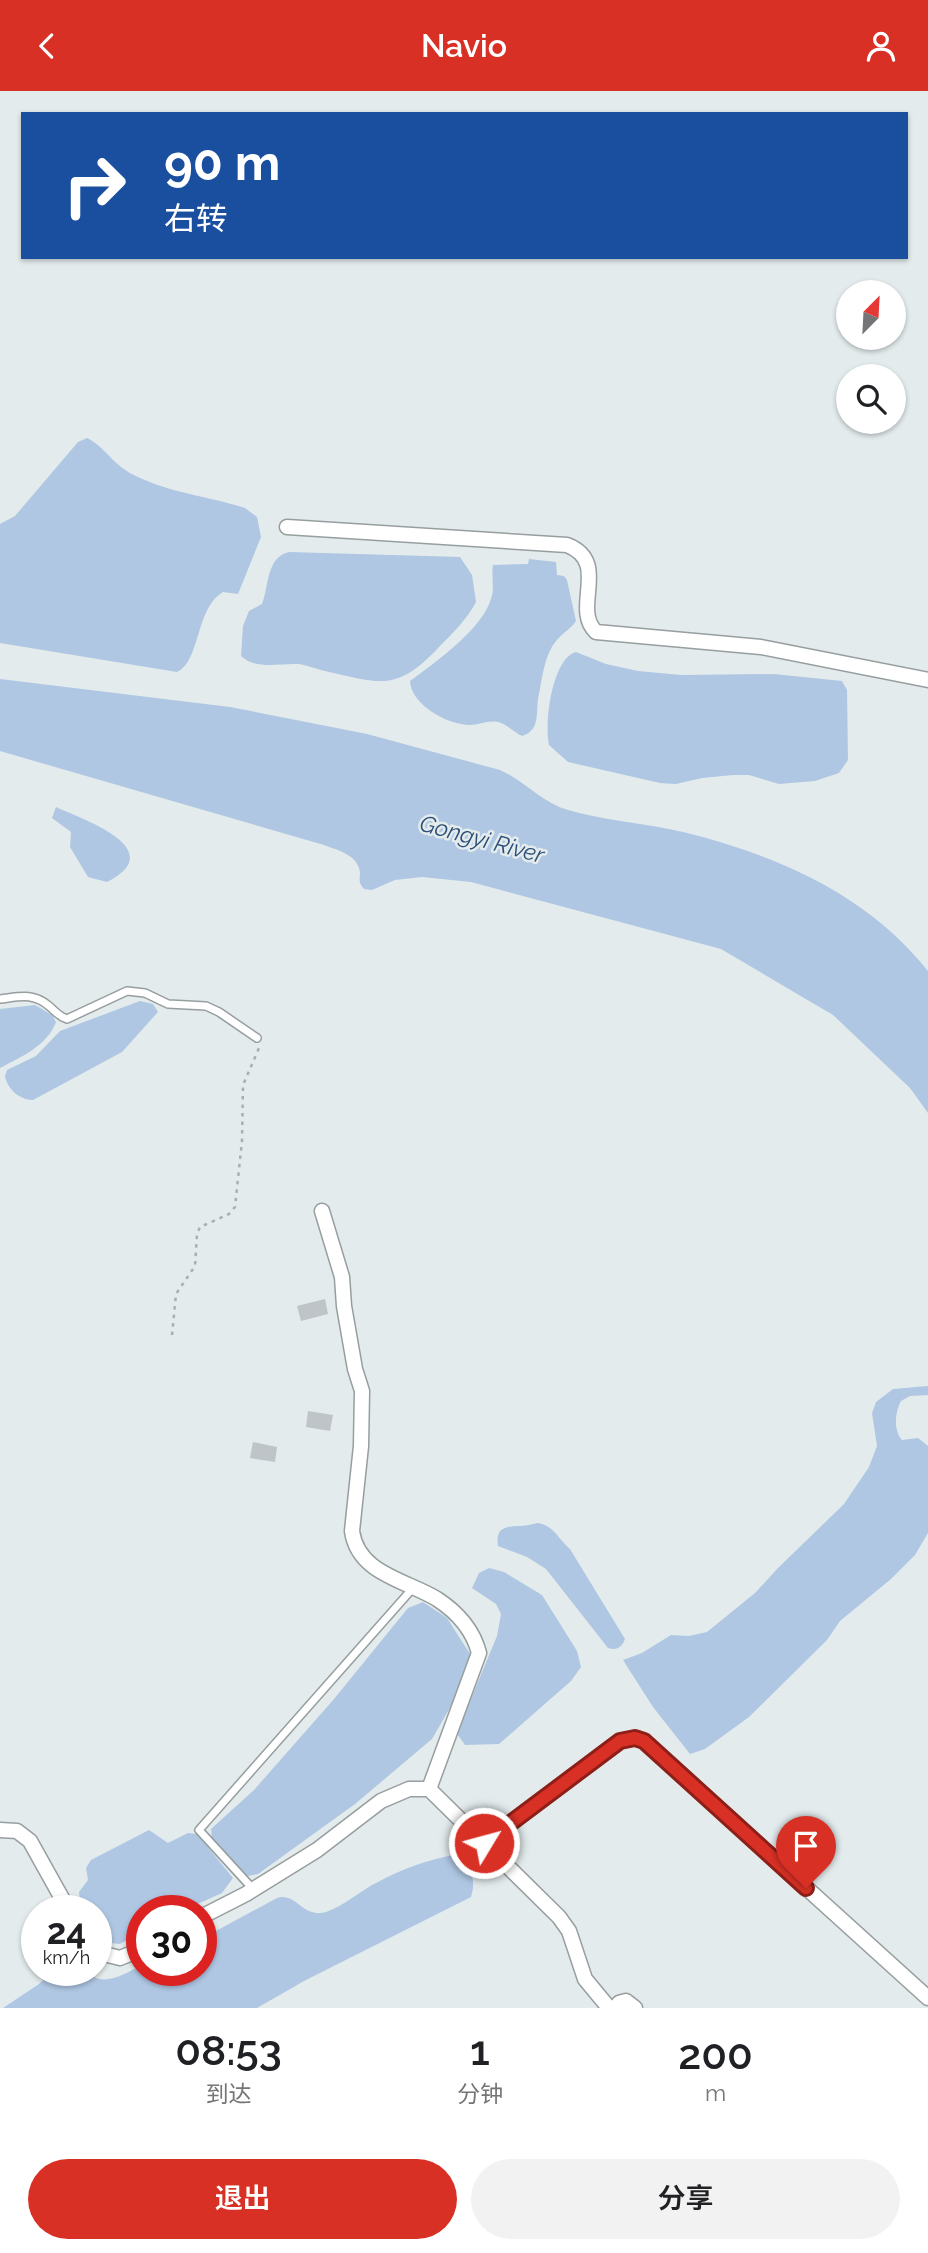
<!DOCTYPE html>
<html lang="zh">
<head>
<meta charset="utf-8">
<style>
  body { margin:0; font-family:Raleway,"Noto Sans SC",sans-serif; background:#f2f2f2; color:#202124; height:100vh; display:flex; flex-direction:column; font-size:26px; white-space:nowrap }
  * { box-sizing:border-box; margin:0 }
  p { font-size:23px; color:#757577 }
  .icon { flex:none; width:38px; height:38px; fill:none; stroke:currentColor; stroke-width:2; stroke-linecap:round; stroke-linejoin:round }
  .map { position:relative; height:1917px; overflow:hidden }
  .details { display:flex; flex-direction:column; background:#fff; flex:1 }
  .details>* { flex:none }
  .top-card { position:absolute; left:21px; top:21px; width:887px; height:147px; border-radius:0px; box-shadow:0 2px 5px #0004; background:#1a4fa0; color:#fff; overflow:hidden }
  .needle { width:46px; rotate:24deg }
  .controls { position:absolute; left:836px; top:189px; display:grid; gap:14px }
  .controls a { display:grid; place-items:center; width:70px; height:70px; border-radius:50%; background:#fff; box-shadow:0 2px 5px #0004; font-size:35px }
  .speed { position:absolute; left:21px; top:1804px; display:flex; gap:14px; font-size:35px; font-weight:700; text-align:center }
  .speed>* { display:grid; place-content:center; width:91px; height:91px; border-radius:50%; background:#fff; box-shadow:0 2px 5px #0004; line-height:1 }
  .speed small { font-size:18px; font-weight:400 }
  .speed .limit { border:10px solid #d22; background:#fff; color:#111 }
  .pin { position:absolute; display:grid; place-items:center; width:60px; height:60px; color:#fff; margin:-72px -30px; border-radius:50% 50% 50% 0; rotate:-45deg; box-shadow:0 0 7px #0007 }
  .pin .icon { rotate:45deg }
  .me { position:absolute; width:77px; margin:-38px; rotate:53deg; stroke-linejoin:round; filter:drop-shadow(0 0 5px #0008) }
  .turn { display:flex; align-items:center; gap:24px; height:147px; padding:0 28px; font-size:32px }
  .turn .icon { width:91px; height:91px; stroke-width:2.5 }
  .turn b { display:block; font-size:49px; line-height:60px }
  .eta { display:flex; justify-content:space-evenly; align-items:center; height:119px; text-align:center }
  .eta b { font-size:42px; font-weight:600; line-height:49px }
  .button { display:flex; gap:14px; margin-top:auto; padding:14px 28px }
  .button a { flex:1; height:80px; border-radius:42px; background:#d93025; color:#fff; font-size:28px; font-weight:600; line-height:80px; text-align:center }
  .button a+a { background:#f2f2f2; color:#202124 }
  header { display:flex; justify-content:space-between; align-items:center; height:91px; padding:0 28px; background:#d93025; color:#fff; font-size:32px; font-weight:600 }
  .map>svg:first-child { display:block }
  .water { fill:#afc7e3 }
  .building { fill:#bec4c7 }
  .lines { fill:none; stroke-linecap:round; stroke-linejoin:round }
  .lane-casing { stroke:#979e9f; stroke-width:10 }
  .street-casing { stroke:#979e9f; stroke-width:17 }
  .path { stroke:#a8afaf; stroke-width:2.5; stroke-dasharray:3.5 5; stroke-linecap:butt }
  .lane { stroke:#fff; stroke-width:7 }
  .street { stroke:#fff; stroke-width:14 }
  .route-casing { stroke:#8d1f18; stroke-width:18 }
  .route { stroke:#d93025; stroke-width:12 }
  .labels { text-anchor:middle; stroke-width:5; stroke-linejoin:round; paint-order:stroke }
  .water-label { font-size:23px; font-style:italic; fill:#2c4f77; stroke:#e3ebec }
</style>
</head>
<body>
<header><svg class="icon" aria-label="back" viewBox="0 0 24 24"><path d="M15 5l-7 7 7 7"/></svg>Navio<svg class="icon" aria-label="person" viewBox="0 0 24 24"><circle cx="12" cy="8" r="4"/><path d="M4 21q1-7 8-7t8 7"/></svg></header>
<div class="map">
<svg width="928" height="1917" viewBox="0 0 928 1917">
  <rect width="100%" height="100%" fill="#e3ebec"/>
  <path class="water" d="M 87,347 C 103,354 114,375 134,384 C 169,402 208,405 245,417 L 257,426 L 261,446 L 238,503 L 223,501 C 195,517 201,570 177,581 L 0,552 L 0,433 L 15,425 L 78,351 Z
    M 289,461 L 460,466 L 472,484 L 476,511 C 468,527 452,543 439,556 C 398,600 382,593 329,581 C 318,579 308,574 298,573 C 279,572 256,579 241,565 L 243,535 L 249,520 L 262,513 C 269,496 266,466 289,461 Z
    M 529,468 L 556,471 L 557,484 L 564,485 L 567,489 L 576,530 C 571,538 562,542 556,550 C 545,563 542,586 539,603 C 535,619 542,639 522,645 C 513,641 507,633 498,631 C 488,629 479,634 470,634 C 448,634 411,614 410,590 C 435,572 482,538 491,508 C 495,497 491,485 493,474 L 528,473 Z
    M 576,561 L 606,573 L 638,580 L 681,584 L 774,583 L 842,590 L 847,599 L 848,669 L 839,682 L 815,690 L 779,693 L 749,684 L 733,684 L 702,687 L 676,693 L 660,692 L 568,671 L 549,654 C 544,633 552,567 576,561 Z
    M 0,588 L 230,616 L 367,643 L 500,679 C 525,690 541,711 568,719 C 606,730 645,732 683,741 C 777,764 867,803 928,880 L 928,1022 L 910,997 L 833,924 L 721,858 L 471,791 L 422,786 L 395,789 L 372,799 L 364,798 C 358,791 360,790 360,782 C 359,764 337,759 324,754 L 0,660 Z
    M 56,716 C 84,729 171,758 107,791 L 88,786 L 70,756 L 71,741 L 52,727 Z
    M 140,910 L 153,913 L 158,921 L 122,961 L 33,1009 C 20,1009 7,998 5,985 L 7,979 L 36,965 L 60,940 Z
    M 35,914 L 52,924 L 56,931 C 47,955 21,966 0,977 L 0,918 Z
    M 928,1295 L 928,1304 L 910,1305 L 901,1310 C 895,1321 893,1339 902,1349 L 918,1347 L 928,1355 L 928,1442 L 915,1464 L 891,1488 L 840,1530 L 827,1549 L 749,1626 L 705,1658 L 690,1663 L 653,1616 L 623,1569 L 642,1562 L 671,1544 L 689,1545 L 707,1541 L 755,1502 L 778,1477 L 844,1413 L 869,1376 L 877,1355 L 872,1322 L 876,1311 L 893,1298 Z
    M 537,1432 C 554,1434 558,1448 570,1458 L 625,1548 C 622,1556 617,1560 608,1557 L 546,1478 L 527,1466 L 498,1455 C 494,1428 517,1439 537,1432 Z
    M 489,1477 L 504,1481 L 542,1504 L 577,1560 L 581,1576 L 571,1590 L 499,1653 L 465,1654 L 458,1644 L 458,1639 L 497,1545 L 501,1523 L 496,1513 L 472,1497 L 479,1482 Z
    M 423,1511 L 447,1527 L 472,1566 L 467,1587 L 432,1648 L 355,1713 L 258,1783 L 248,1785 L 243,1783 L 212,1749 L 211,1738 L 254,1699 L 334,1608 L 408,1517 Z
    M 149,1739 L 168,1752 L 188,1742 L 197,1743 L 233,1787 L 222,1802 L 182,1820 L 142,1820 L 142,1841 L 120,1853 L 101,1851 L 96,1844 L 96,1820 L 81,1820 L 79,1801 L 88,1789 L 86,1777 L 91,1769 Z
    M 454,1764 C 470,1776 477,1786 471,1806 L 304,1890 L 257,1917 L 3,1917 L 39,1893 L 54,1880 L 87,1880 C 102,1898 124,1883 142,1874 L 142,1880 L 201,1880 L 201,1848 L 277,1807 C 297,1801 302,1828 326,1821 C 344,1815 361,1799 378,1791 C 402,1778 427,1769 454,1764 Z"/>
  <path class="building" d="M 325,1208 L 328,1223 L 301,1230 L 297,1215 Z
    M 308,1320 L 333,1324 L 330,1340 L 306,1336 Z
    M 253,1351 L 277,1356 L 275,1371 L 250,1367 Z"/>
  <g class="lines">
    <g class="lane-casing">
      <path id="lane" d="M 0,908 C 18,906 33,901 49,915 C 55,920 58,925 67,928 L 127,900 L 145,902 L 168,913 L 206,915 L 219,921 L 257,947
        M 253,1798 L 199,1739 L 413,1497"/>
    </g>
    <g class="street-casing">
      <path id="street" d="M 287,436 L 567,454 C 611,471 571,517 596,541 L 761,556 L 928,589
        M 322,1120 L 342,1186 L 344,1215 L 355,1278 L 362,1300 L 361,1355 L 352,1440 C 358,1483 406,1489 437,1508 C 457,1521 473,1539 479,1562 L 429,1698
        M 0,1739 L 17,1740 L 30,1750 L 69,1820
        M 484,1752 L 620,1650 L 635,1647 L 644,1650 L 928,1907
        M 201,1826 L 246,1803 L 317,1759 L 381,1710 L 409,1698 L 429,1698 L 559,1826 L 569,1840 L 585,1888 L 609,1917
        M 96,1861 L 120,1867 L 142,1858
        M 615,1917 L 619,1912 L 626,1910 L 635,1917"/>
    </g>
    <path class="path" d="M 172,1244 L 176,1203 L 195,1175 L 197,1143 L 200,1136 L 229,1123 L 235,1116 L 242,1050 L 243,994 L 259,957"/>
    <use href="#lane" class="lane"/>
    <use href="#street" class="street"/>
  </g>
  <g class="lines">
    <g class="route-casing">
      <path id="route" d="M 484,1752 L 620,1650 L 635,1647 L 644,1650 L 806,1797"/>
    </g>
    <use href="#route" class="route"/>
  </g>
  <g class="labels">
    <g class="water-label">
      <text transform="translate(482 748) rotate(15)" y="8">Gongyi River</text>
    </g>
  </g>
</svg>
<div class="controls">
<a><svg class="needle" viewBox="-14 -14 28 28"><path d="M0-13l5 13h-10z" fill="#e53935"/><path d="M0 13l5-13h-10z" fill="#757577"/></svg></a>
<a><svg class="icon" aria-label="search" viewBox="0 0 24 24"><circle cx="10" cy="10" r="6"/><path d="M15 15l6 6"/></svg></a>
</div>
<div class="speed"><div>24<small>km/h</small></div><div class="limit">30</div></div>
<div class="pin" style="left:806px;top:1797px;background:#d93025"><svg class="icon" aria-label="arrive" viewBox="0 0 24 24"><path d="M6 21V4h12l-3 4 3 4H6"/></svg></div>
<svg class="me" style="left:484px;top:1752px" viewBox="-20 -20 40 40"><circle r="17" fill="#d93025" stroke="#fff" stroke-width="3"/><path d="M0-11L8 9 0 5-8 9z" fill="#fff"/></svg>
<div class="top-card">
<div class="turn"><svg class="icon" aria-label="right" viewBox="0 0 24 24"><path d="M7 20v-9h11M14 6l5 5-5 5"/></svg><div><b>90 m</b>右转</div></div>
</div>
</div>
<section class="details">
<div class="eta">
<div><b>08:53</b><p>到达</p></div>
<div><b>1</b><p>分钟</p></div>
<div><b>200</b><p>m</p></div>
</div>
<div class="button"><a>退出</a><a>分享</a></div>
</section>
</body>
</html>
